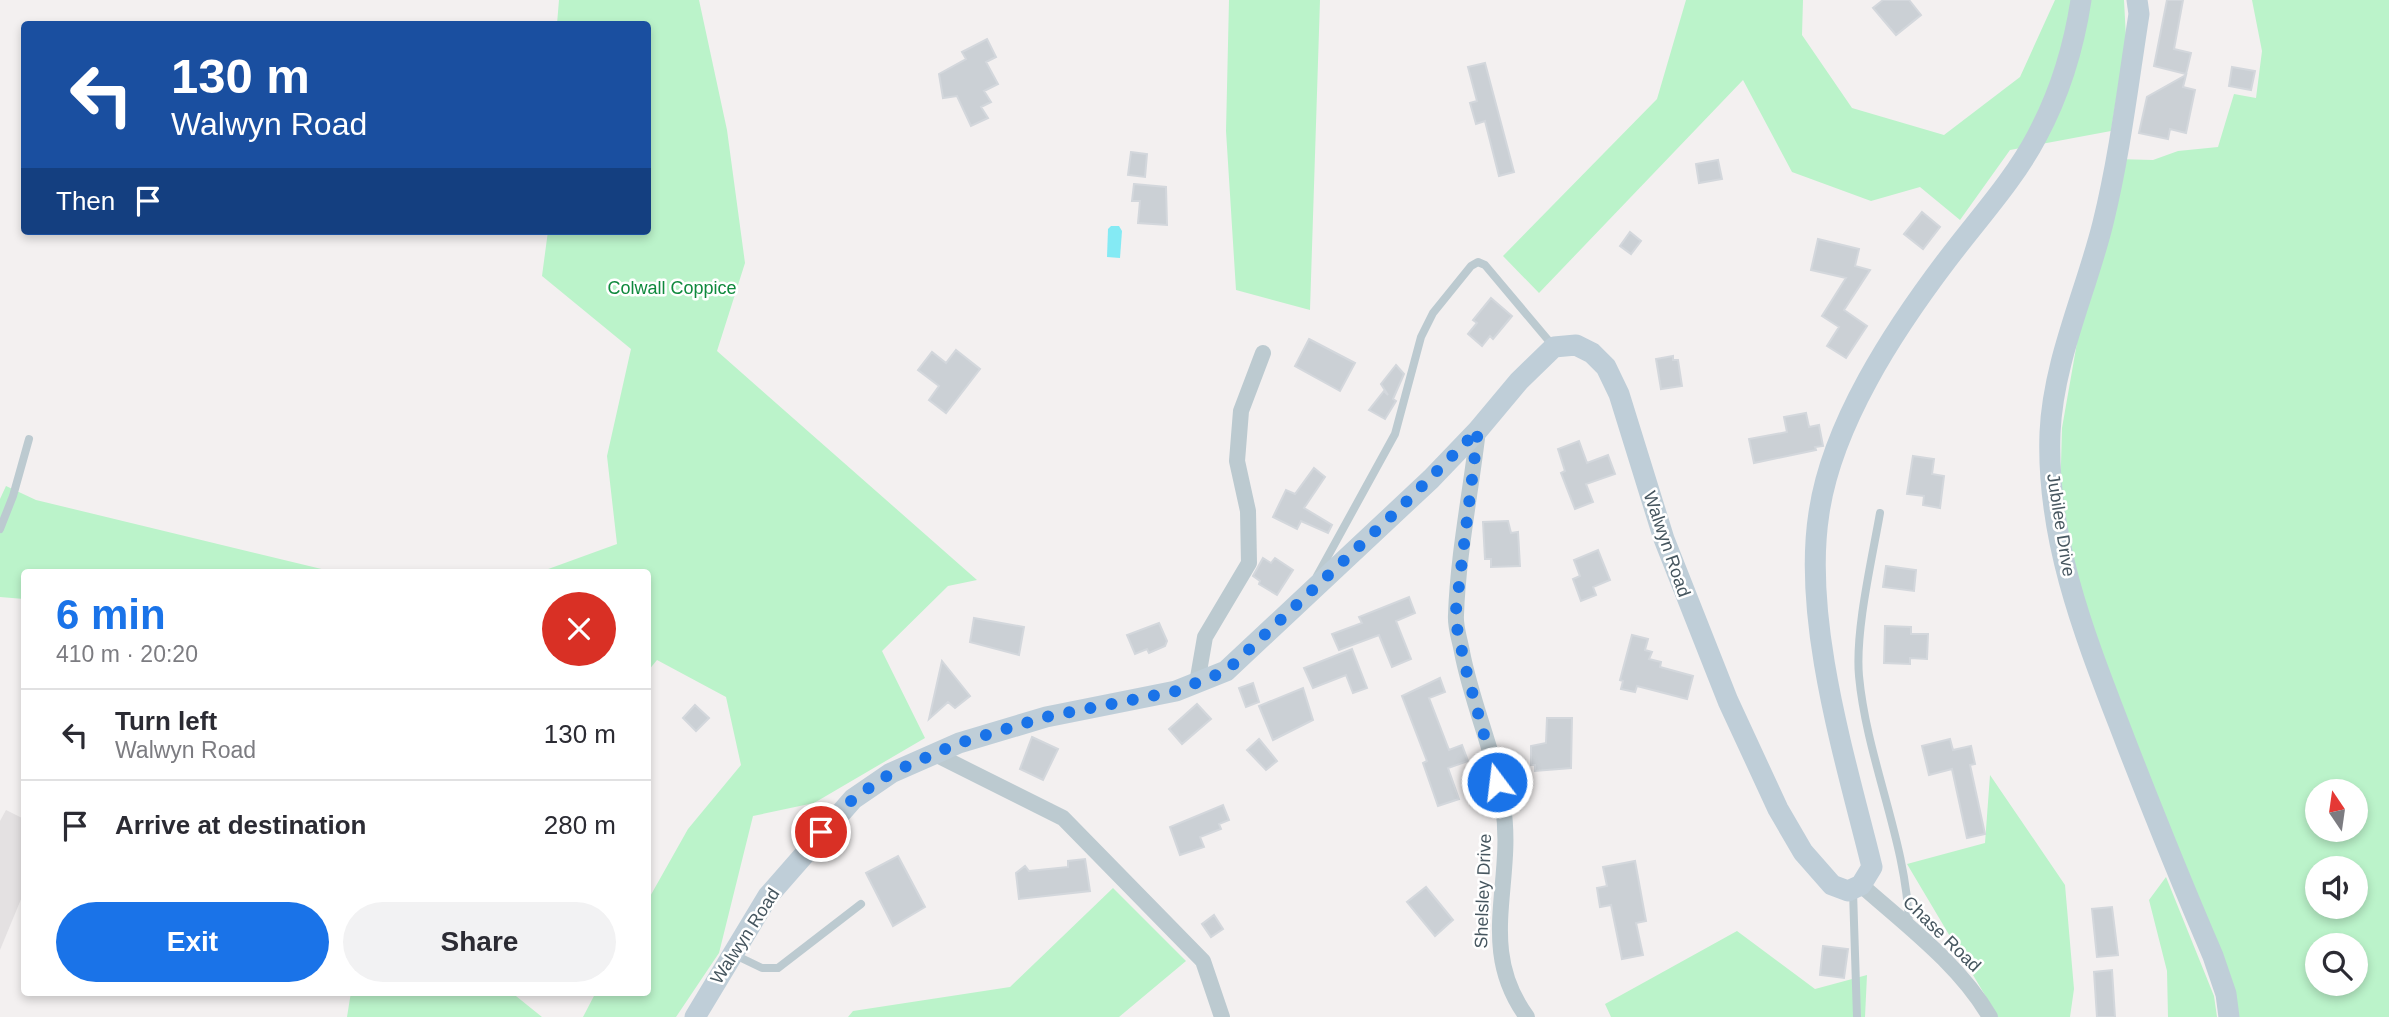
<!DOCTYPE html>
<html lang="en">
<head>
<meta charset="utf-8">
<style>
  body { margin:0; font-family:Arial,sans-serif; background:#f2f2f3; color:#2b2b33; height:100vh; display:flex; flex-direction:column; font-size:26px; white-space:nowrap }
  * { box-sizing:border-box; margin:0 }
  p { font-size:23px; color:#7c7c81 }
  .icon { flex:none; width:38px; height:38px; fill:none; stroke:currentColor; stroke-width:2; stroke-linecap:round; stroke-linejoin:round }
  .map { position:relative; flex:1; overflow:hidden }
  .panel { position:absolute; left:21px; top:569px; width:630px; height:427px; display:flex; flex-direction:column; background:#fff; border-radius:7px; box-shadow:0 4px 10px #0003 }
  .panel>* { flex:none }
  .banner { position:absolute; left:21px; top:21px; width:630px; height:214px; border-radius:7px; box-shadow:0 4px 10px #0003; background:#1a4fa0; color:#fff; overflow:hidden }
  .needle { width:46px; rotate:347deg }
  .buttons { position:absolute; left:2305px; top:779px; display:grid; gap:14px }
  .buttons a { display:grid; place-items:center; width:63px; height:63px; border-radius:50%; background:#fff; box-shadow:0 4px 10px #0003; font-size:35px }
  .pin { position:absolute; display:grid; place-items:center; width:60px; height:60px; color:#fff; margin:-30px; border:4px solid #fff; border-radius:50%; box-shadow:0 2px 7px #0007 }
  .me { position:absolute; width:77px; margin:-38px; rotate:345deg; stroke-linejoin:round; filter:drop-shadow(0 0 5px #0008) }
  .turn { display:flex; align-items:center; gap:24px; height:147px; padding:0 35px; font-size:32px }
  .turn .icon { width:91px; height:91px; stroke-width:2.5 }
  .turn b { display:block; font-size:49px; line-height:60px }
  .then { display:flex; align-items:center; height:66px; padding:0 35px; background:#0003; gap:14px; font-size:26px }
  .round { display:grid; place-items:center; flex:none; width:74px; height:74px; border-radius:37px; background:#f2f2f3 }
  .head { display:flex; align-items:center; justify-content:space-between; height:119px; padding:0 35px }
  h1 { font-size:42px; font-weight:600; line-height:52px; color:#1a73e8 }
  .action { display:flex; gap:14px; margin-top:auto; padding:14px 35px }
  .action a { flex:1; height:80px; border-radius:42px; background:#1a73e8; color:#fff; font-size:28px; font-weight:600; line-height:80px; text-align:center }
  .action a+a { background:#f2f2f3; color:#2b2b33 }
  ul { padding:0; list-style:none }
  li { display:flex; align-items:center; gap:21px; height:91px; padding:0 35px; border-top:2px solid #e1e1e2 }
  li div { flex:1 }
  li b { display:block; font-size:26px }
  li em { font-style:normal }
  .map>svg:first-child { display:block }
  .education { fill:#e4e1e2 }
  .green { fill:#bbf3ca; fill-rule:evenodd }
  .water { fill:#84eaf4 }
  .building { fill:#cbd0d5; stroke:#d3d7dc; stroke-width:2 }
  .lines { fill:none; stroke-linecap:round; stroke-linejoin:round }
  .lane { stroke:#bccad0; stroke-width:8 }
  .street { stroke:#bccad0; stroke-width:16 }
  .secondary { stroke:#bfced8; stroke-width:21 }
  .route { stroke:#1a73e8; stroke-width:12; stroke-dasharray:0 21.6 }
  .labels { text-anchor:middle; stroke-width:5; stroke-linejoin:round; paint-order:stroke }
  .park-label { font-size:18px; fill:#0f893d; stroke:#fff }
  .street-label { font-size:18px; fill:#46565f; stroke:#fff }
</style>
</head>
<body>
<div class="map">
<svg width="2389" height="1017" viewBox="0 0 2389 1017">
  <rect width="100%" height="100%" fill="#f3f0f0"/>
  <path class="education" d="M 6,810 L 24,819 L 24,892 L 0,950 L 0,821 Z"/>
  <path class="green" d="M 559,0 L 699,0 L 727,130 L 745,263 L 717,351 L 977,580 L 948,586 L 882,651 L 925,738 L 814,803 L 753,816 L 719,953 L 676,1017 L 583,1017 L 596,992 L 648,992 L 648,900 L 688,829 L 741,765 L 726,697 L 657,660 L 648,671 L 648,572 L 540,572 L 617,544 L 607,456 L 631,349 L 542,276 L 548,231 L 648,231 L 648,24 L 557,24 Z
    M 1229,0 L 1320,0 L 1310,310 L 1236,290 L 1226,131 Z
    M 1686,0 L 1803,0 L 1802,35 L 1852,108 L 1944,135 L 2020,77 L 2055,0 L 2124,0 L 2126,38 L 2111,131 L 2010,150 L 1960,220 L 1920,187 L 1871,201 L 1792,172 L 1743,80 L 1539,293 L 1503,256 L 1657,99 Z
    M 2252,0 L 2389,0 L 2389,1017 L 2230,1017 L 2059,536 L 2062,428 L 2091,263 L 2116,159 L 2153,160 L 2178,151 L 2218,147 L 2234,94 L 2256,98 L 2262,51 ZM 2317,791 L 2356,791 L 2356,830 L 2317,830 ZM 2317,868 L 2356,868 L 2356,906 L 2317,906 ZM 2317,945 L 2356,945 L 2356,984 L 2317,984 Z
    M 6,486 L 36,500 L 334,572 L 24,572 L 24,599 L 0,597 L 0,499 Z
    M 1990,775 L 2065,885 L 2074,989 L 2070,1017 L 1998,1017 L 1907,864 L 1985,843 Z
    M 2166,877 L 2214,996 L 2217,1017 L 2168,1017 L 2167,971 L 2149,900 Z
    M 1113,888 L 1186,961 L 1119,1017 L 848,1017 L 853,1011 L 1010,987 Z
    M 1737,931 L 1815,989 L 1867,975 L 1865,1017 L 1611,1017 L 1605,1004 Z
    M 351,992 L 511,992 L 542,1017 L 347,1017 Z"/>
  <path class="water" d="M 1111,226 L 1119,226 L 1122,231 L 1120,258 L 1107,257 L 1108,229 Z"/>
  <path class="building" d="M 1883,0 L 1909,0 L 1921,15 L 1896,35 L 1873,8 Z
    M 2167,0 L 2183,0 L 2174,49 L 2191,53 L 2186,74 L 2154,66 Z
    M 987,39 L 996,57 L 986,62 L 998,84 L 984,91 L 991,102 L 981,107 L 988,118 L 971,126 L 957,96 L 943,98 L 939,74 L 966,59 L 962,52 Z
    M 1485,63 L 1514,172 L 1499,176 L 1485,121 L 1476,124 L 1470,103 L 1477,101 L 1468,67 Z
    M 2232,67 L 2255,71 L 2251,90 L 2229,86 Z
    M 2186,75 L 2183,87 L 2195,90 L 2186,133 L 2170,129 L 2168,139 L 2139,133 L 2147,97 Z
    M 1131,152 L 1147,154 L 1145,177 L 1128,175 Z
    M 1718,160 L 1722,179 L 1699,183 L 1696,164 Z
    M 1134,184 L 1166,187 L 1167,225 L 1138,223 L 1140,201 L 1132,201 Z
    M 1922,212 L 1940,227 L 1923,249 L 1904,234 Z
    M 1630,232 L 1641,241 L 1631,254 L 1620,246 Z
    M 1818,239 L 1859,249 L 1855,266 L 1870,270 L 1844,310 L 1867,326 L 1846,358 L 1827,346 L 1839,327 L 1822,316 L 1846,278 L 1811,270 Z
    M 1491,298 L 1512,316 L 1493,339 L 1490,336 L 1482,346 L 1468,334 L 1477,323 L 1473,320 Z
    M 1309,339 L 1355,363 L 1340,391 L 1295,366 Z
    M 956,350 L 980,369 L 946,413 L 929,400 L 939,386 L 918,370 L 932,352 L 946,363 Z
    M 1673,356 L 1673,360 L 1678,360 L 1682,386 L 1661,389 L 1656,359 Z
    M 1396,365 L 1404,374 L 1393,399 L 1396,401 L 1385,419 L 1369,410 L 1384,391 L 1388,395 L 1381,384 Z
    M 1806,413 L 1809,427 L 1819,425 L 1823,446 L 1815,447 L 1816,450 L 1754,463 L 1749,439 L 1787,432 L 1784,417 Z
    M 1579,441 L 1587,463 L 1608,455 L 1615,474 L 1586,484 L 1593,502 L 1575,509 L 1561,473 L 1565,471 L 1558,449 Z
    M 1913,456 L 1934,459 L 1932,474 L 1944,476 L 1940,508 L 1923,505 L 1924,496 L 1907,494 Z
    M 1314,468 L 1325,477 L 1304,508 L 1332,525 L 1328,533 L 1301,521 L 1297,529 L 1273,517 L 1286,490 L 1295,494 Z
    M 1508,521 L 1511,533 L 1518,532 L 1520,566 L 1491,567 L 1491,559 L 1485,559 L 1483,522 Z
    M 1598,550 L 1610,580 L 1593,587 L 1596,595 L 1581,601 L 1573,579 L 1580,576 L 1574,560 Z
    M 1263,558 L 1271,563 L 1275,558 L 1293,570 L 1277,595 L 1259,584 L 1260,581 L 1253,576 Z
    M 1886,566 L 1916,570 L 1914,591 L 1883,587 Z
    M 1409,597 L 1415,613 L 1396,621 L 1411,659 L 1392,667 L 1379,635 L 1339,650 L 1332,634 L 1362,623 L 1359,617 Z
    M 974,618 L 1024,627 L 1019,655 L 970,642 Z
    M 1159,623 L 1167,641 L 1165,646 L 1149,653 L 1147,649 L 1135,654 L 1127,635 Z
    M 1885,626 L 1911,627 L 1911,634 L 1928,634 L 1927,659 L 1910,658 L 1910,664 L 1884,663 Z
    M 1632,635 L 1648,639 L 1645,650 L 1652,652 L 1649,659 L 1661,662 L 1660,667 L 1693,676 L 1687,699 L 1637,686 L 1635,692 L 1621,689 L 1623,681 L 1620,680 Z
    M 1352,649 L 1367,688 L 1353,693 L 1346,675 L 1313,688 L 1304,668 Z
    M 942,661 L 970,696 L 955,708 L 948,702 L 929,719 Z
    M 1440,678 L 1445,692 L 1429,698 L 1449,750 L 1462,745 L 1468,761 L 1448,768 L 1459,799 L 1438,806 L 1423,763 L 1427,761 L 1402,696 Z
    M 1253,683 L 1259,702 L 1246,707 L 1239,688 Z
    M 1303,688 L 1313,720 L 1273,740 L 1259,706 Z
    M 1197,704 L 1211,719 L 1182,744 L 1169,729 Z
    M 695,705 L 709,718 L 696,731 L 683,718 Z
    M 1547,718 L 1572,718 L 1571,768 L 1535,771 L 1535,765 L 1531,765 L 1531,746 L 1546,743 Z
    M 1032,737 L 1058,749 L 1043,780 L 1020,769 Z
    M 1259,739 L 1277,761 L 1266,770 L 1247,750 Z
    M 1950,739 L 1953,750 L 1971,746 L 1975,764 L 1970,765 L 1985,834 L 1967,838 L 1952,769 L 1929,775 L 1922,746 Z
    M 1223,805 L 1229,820 L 1219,824 L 1221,829 L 1200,837 L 1204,847 L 1180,855 L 1170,827 Z
    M 898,856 L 925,907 L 893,926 L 866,873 Z
    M 1085,859 L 1090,891 L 1019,899 L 1016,873 L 1025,866 L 1029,871 L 1068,867 L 1068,861 Z
    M 1635,861 L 1646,921 L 1636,923 L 1643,955 L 1622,959 L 1611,905 L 1600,907 L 1597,888 L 1607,886 L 1603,867 Z
    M 1426,887 L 1453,920 L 1435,936 L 1407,902 Z
    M 2112,907 L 2118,955 L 2097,957 L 2092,909 Z
    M 1214,915 L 1223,929 L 1211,937 L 1202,924 Z
    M 1823,946 L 1848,949 L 1844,978 L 1820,975 Z
    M 2112,970 L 2115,1017 L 2097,1017 L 2094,972 Z"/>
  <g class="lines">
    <path class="lane" d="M 1880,513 C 1872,559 1855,631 1859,676 C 1867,761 1907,842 1909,926
      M 0,529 L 13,496 L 29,439
      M 1317,576 L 1395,434 L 1421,337 L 1433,313 L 1471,266 L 1478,262 L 1485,265 L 1554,347
      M 1853,891 L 1857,1017
      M 735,955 L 762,968 L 778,968 L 861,904"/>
    <path class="street" d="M 1478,430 C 1471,491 1458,554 1456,615 C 1455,627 1460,640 1462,652 C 1472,704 1495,754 1503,806 C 1515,883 1476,948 1527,1017
      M 1197,683 L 1205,637 L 1249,563 L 1248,511 L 1237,461 L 1241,411 L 1263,353
      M 935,754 L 1063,818 L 1203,961 L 1222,1017
      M 1861,885 C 1906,925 1959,964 1990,1017"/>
    <path class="secondary" d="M 2137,0 L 2139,14 C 2128,84 2120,154 2103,223 C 2086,292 2053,361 2050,433 C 2046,542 2087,641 2125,740 C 2153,812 2182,884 2213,956 L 2226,994 L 2229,1017
      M 695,1017 L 768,896 L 853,799 L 891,773 L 959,743 L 1046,717 L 1176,691 L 1226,671 L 1431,479 L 1478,430 L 1519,381 L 1554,347 L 1576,345 L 1592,353 L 1606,367 L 1619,394 L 1664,539 L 1728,701 L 1778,809 L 1803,852 L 1832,885 L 1848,891 L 1861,885 L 1872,867 C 1846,761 1802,621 1819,513 C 1832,424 1894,330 1947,260 C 1977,220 2014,180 2037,136 C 2059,95 2074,46 2081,0"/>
  </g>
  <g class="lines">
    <path class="route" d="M 821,832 L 853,799 L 891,773 L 959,743 L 1046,717 L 1176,691 L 1226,671 L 1399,509 L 1478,430 L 1455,618 L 1465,666 L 1497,782"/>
  </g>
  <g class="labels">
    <g class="park-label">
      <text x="672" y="294">Colwall Coppice</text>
    </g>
    <g class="street-label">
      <text transform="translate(2061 525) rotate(81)" y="6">Jubilee Drive</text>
      <text transform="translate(1667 544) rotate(71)" y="6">Walwyn Road</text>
      <text transform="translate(1483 891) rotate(-88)" y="6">Shelsley Drive</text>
      <text transform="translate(1942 934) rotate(44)" y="6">Chase Road</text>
      <text transform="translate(745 936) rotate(-57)" y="6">Walwyn Road</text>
    </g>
  </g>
</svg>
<div class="buttons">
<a><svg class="needle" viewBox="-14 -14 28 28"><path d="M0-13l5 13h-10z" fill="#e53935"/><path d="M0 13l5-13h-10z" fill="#7c7c81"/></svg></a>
<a><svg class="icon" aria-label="sound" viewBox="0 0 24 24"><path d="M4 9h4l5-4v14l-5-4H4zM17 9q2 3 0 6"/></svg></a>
<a><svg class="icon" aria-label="search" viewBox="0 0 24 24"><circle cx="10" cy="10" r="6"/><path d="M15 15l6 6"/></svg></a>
</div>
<div class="pin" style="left:821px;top:832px;background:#d93025"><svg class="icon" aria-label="arrive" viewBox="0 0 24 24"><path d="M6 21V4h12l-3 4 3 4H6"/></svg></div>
<svg class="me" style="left:1497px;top:782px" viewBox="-20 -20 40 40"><circle r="17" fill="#1a73e8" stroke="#fff" stroke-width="3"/><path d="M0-11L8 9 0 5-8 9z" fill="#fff"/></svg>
<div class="banner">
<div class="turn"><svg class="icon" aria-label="left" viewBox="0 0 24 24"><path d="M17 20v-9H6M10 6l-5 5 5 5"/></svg><div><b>130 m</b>Walwyn Road</div></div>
<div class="then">Then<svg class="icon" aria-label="arrive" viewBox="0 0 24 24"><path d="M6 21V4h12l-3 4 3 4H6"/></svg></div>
</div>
<section class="panel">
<div class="head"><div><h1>6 min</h1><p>410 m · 20:20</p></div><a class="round" style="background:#d93025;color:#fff"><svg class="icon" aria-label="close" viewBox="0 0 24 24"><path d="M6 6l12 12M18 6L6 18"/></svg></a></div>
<ul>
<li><svg class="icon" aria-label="left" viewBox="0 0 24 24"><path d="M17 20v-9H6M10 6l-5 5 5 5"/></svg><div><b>Turn left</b><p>Walwyn Road</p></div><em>130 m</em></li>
<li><svg class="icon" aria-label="arrive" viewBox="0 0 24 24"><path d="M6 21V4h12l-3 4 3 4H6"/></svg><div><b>Arrive at destination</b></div><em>280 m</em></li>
</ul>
<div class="action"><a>Exit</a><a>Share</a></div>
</section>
</div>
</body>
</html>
